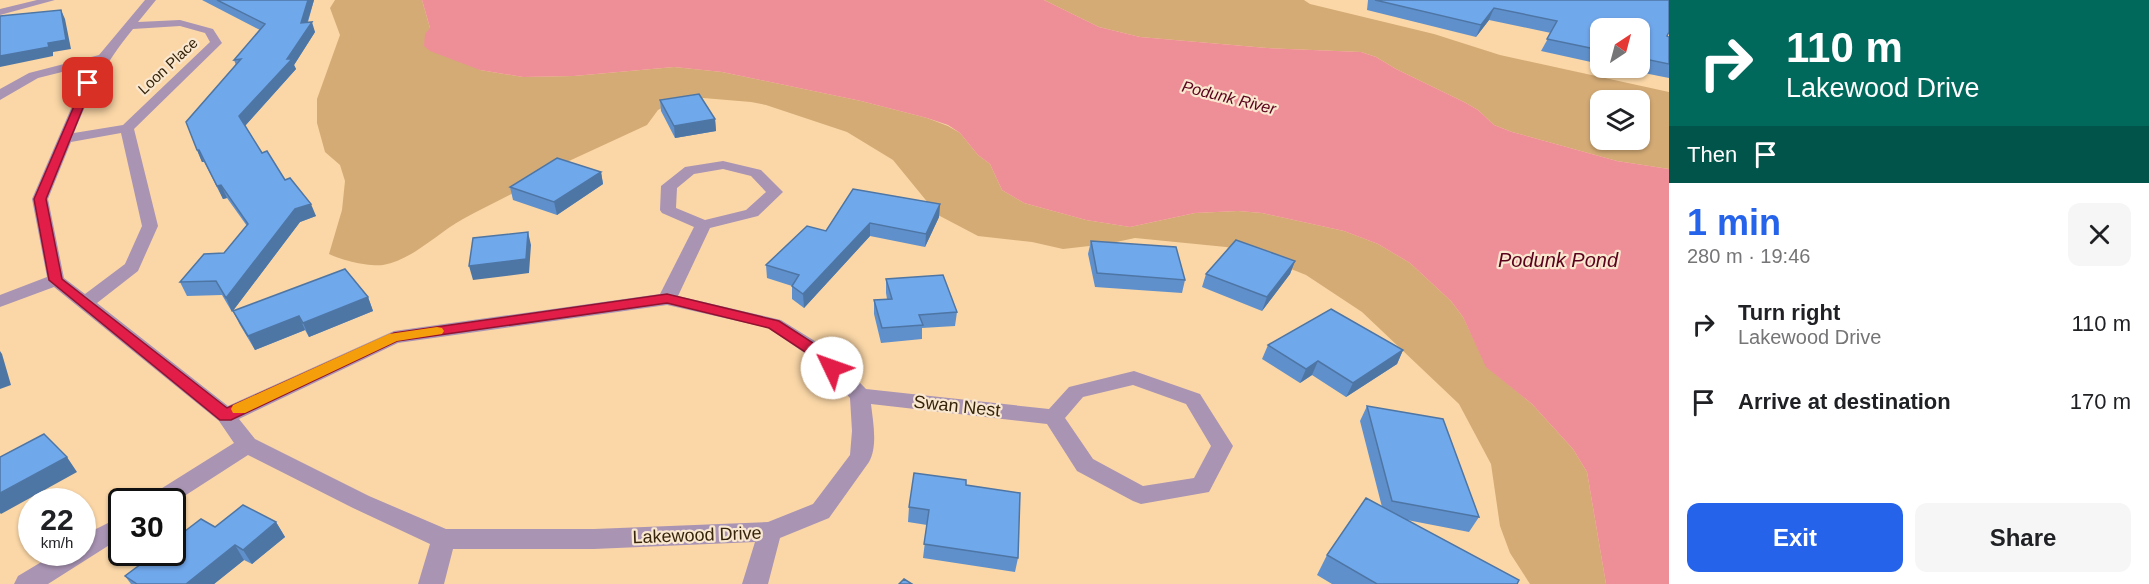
<!DOCTYPE html>
<html lang="en">
<head>
<meta charset="utf-8">
<style>
  body { margin:0; font-family:Arial,sans-serif; background:#f6f6f6; color:#202124; height:100vh; display:flex; flex-direction:column; font-size:22px; white-space:nowrap }
  * { box-sizing:border-box; margin:0 }
  p { font-size:20px; color:#757577 }
  .icon { flex:none; width:33px; height:33px; fill:none; stroke:currentColor; stroke-width:2; stroke-linecap:round; stroke-linejoin:round }
  .map { position:relative; flex:1; overflow:hidden }
  .sheet { display:flex; flex-direction:column; background:#fff; width:480px }
  .sheet>* { flex:none }
  .hud { background:#00695c; color:#fff; overflow:hidden }
  .needle { width:39px; rotate:36deg }
  .buttons { position:absolute; left:1590px; top:18px; display:grid; gap:12px }
  .buttons a { display:grid; place-items:center; width:60px; height:60px; border-radius:12px; background:#fff; box-shadow:0 2px 4px #0004; font-size:30px }
  .speed { position:absolute; left:18px; top:488px; display:flex; gap:12px; font-size:30px; font-weight:700; text-align:center }
  .speed>* { display:grid; place-content:center; width:78px; height:78px; border-radius:50%; background:#fff; box-shadow:0 2px 4px #0004; line-height:1 }
  .speed small { font-size:15px; font-weight:400 }
  .speed .limit { border:3px solid #111; border-radius:9px; background:#fff; color:#111 }
  .pin { position:absolute; display:grid; place-items:center; width:51px; height:51px; color:#fff; margin:-26px; border-radius:12px; box-shadow:0 3px 9px #0006 }
  .me { position:absolute; width:66px; margin:-33px; rotate:312deg; stroke-linejoin:round; filter:drop-shadow(0 0 4px #0008) }
  .turn { display:flex; align-items:center; gap:21px; height:126px; padding:0 18px; font-size:27px }
  .turn .icon { width:78px; height:78px; stroke-width:2.5 }
  .turn b { display:block; font-size:42px; line-height:51px }
  .then { display:flex; align-items:center; height:57px; padding:0 18px; background:#0003; gap:12px; font-size:22px }
  .round { display:grid; place-items:center; flex:none; width:63px; height:63px; border-radius:12px; background:#f6f6f6 }
  .headline { display:flex; align-items:center; justify-content:space-between; height:102px; padding:0 18px }
  h1 { font-size:36px; font-weight:600; line-height:45px; color:#2563eb }
  .button { display:flex; gap:12px; margin-top:auto; padding:12px 18px }
  .button a { flex:1; height:69px; border-radius:12px; background:#2563eb; color:#fff; font-size:24px; font-weight:600; line-height:69px; text-align:center }
  .button a+a { background:#f6f6f6; color:#202124 }
  ul { padding:0; list-style:none }
  li { display:flex; align-items:center; gap:18px; height:78px; padding:0 18px }
  li div { flex:1 }
  li b { display:block; font-size:22px }
  li em { font-style:normal }
  main { display:flex; flex:1; min-height:0 }
  .map>svg:first-child { display:block }
  .green { fill:#d4ab75; fill-rule:evenodd }
  .water { fill:#ee8f98 }
  .lines { fill:none; stroke-linecap:round; stroke-linejoin:round }
  .minor { fill:#a994b4; fill-rule:evenodd }
  .wall { fill:#6090cb }
  .shaded-wall { fill:#4e76a5 }
  .building { fill:#70a8ec; stroke:#4e76a5; stroke-width:1.5 }
  .route { fill:#e11d48; stroke:#92132f; stroke-width:1.5 }
  .slow { fill:#f59e0b }
  .labels { text-anchor:middle; stroke-width:4.5; stroke-linejoin:round; paint-order:stroke }
  .far-street-label { font-size:15px; fill:#36250b; stroke:#fae7d0 }
  .far-water-label { font-size:16px; font-style:italic; fill:#59021b; stroke:#fae7d0 }
  .street-label { font-size:18px; fill:#36250b; stroke:#fae7d0 }
  .water-label { font-size:20px; font-style:italic; fill:#59021b; stroke:#fae7d0 }
</style>
</head>
<body>
<main>
<div class="map">
<svg width="1669" height="584" viewBox="0 0 1669 584">
  <rect width="100%" height="100%" fill="#fbd7a7"/>
  <path class="green" d="M 335,0 L 422,0 L 430,28 L 480,70 L 523,77 L 574,76 L 674,67 L 722,72 L 861,101 L 927,118 L 948,126 L 960,133 L 978,155 L 990,164 L 1002,190 L 1024,203 L 1086,220 L 1130,227 L 1195,213 L 1238,211 L 1262,213 L 1344,231 L 1378,244 L 1410,263 L 1451,301 L 1463,317 L 1487,367 L 1532,404 L 1573,449 L 1587,472 L 1606,584 L 1530,584 L 1510,553 L 1500,526 L 1491,464 L 1459,404 L 1362,312 L 1306,275 L 1249,252 L 1226,247 L 1135,238 L 1107,244 L 1063,249 L 1032,242 L 978,236 L 938,215 L 893,160 L 847,132 L 766,105 L 751,102 L 703,98 L 669,104 L 658,110 L 647,125 L 556,167 C 528,188 494,202 463,219 C 436,234 414,259 383,265 C 369,267 341,260 329,254 L 342,210 L 345,181 L 340,165 L 325,152 L 317,123 L 317,99 L 340,35 L 330,8 Z
    M 1044,0 L 1304,0 L 1310,4 L 1434,34 L 1500,55 L 1669,92 L 1669,169 L 1617,161 L 1512,132 L 1494,125 L 1478,110 L 1464,102 L 1396,69 L 1376,57 L 1361,52 L 1267,48 L 1140,37 L 1099,27 ZM 1600,100 L 1640,100 L 1640,140 L 1600,140 Z"/>
  <path class="water" d="M 422,0 L 1044,0 L 1099,27 L 1140,37 L 1267,48 L 1361,52 L 1376,57 L 1396,69 L 1464,102 L 1478,110 L 1494,125 L 1512,132 L 1617,161 L 1669,169 L 1669,584 L 1606,584 L 1587,472 L 1573,449 L 1532,404 L 1486,367 L 1463,317 L 1451,301 L 1410,263 L 1378,244 L 1344,231 L 1262,213 L 1238,211 L 1195,213 L 1130,227 L 1086,220 L 1024,203 L 1002,190 L 990,164 L 978,155 L 960,133 L 948,125 L 927,118 L 861,101 L 722,72 L 674,67 L 574,76 L 523,77 L 480,70 L 430,51 L 424,46 L 425,34 L 430,28 Z"/>
  <g class="lines">
    <path class="minor" d="M 37,0 L 55,0 L 0,15 L 0,9 Z
      M 145,0 L 156,0 L 138,22 L 180,20 L 213,29 L 222,43 L 134,129 L 158,226 L 138,271 L 97,303 L 228,406 L 394,331 L 660,294 L 694,227 L 662,213 L 660,210 L 661,186 L 685,167 L 723,161 L 761,170 L 783,192 L 758,216 L 710,228 L 678,296 L 781,320 L 826,348 L 866,389 L 1049,409 L 1069,387 L 1134,371 L 1200,394 L 1233,446 L 1209,492 L 1141,504 L 1133,501 L 1077,471 L 1047,424 L 871,404 C 873,422 878,446 869,462 L 829,518 L 780,538 L 768,584 L 742,584 L 755,542 L 594,549 L 453,549 L 444,584 L 418,584 L 430,544 L 353,508 L 248,455 L 172,504 L 172,501 L 147,501 L 151,495 L 234,443 L 219,421 L 54,287 L 0,307 L 0,295 L 47,277 L 32,199 L 82,83 L 94,64 L 38,78 L 0,100 L 0,89 L 29,73 L 99,55 ZM 180,26 L 205,33 L 210,42 L 123,125 L 74,133 C 92,89 103,66 133,29 ZM 121,133 L 142,226 L 125,264 L 85,294 L 64,278 L 48,199 L 71,142 ZM 723,169 L 751,176 L 766,192 L 746,210 L 705,220 L 676,208 L 677,188 L 694,174 ZM 667,305 L 768,328 L 812,358 L 850,398 L 852,431 L 850,455 L 813,504 L 768,522 L 594,529 L 446,529 L 369,496 L 255,439 L 239,419 L 398,343 ZM 1133,385 L 1186,404 L 1211,446 L 1194,478 L 1143,486 L 1093,459 L 1065,418 L 1083,397 Z
      M 122,516 L 122,537 L 48,584 L 14,584 L 18,576 L 58,552 L 82,552 L 82,536 Z"/>
  </g>
  <path class="wall" d="M 202,0 L 314,0 L 308,22 L 315,32 L 294,65 L 296,69 L 245,126 L 262,153 L 316,216 L 300,222 L 232,312 L 222,295 L 187,296 L 180,282 L 224,253 L 247,226 L 227,198 L 223,199 L 204,162 L 202,162 L 197,150 L 236,65 L 234,60 L 260,30 Z
    M 1368,0 L 1669,0 L 1667,36 L 1669,37 L 1669,78 L 1619,68 L 1640,68 L 1640,28 L 1600,28 L 1600,64 L 1541,51 L 1551,33 L 1489,20 L 1476,37 L 1367,10 Z
    M 660,100 L 715,119 L 716,131 L 675,138 L 661,111 Z
    M 601,172 L 603,184 L 557,215 L 513,200 L 510,187 Z
    M 940,204 L 939,217 L 925,247 L 870,236 L 804,308 L 792,299 L 792,286 L 767,278 L 766,265 L 826,231 Z
    M 1091,241 L 1185,280 L 1182,293 L 1095,287 L 1088,254 Z
    M 1295,261 L 1290,274 L 1262,311 L 1202,287 L 1206,274 Z
    M 886,279 L 957,312 L 955,326 L 922,328 L 922,339 L 881,343 L 874,314 L 874,300 L 887,299 L 886,293 Z
    M 368,297 L 373,311 L 309,337 L 305,330 L 255,350 L 240,325 L 233,311 Z
    M 1268,345 L 1403,350 L 1397,364 L 1346,397 L 1312,375 L 1300,383 L 1262,359 Z
    M 1367,406 L 1479,517 L 1469,532 L 1407,520 L 1517,584 L 1332,584 L 1317,575 L 1327,555 L 1382,507 L 1360,421 Z
    M 966,485 L 1018,558 L 1015,572 L 923,558 L 927,525 L 908,522 L 909,507 Z
    M 276,522 L 285,537 L 252,564 L 244,560 L 214,584 L 131,584 L 125,576 L 215,527 Z"/>
  <path class="shaded-wall" d="M 308,0 L 314,0 L 304,33 L 301,23 Z
    M 1494,8 L 1489,20 L 1476,37 L 1481,25 Z
    M 61,10 L 65,19 L 71,49 L 53,52 L 53,56 L 0,67 L 0,56 L 48,43 Z
    M 312,22 L 315,32 L 294,65 L 296,69 L 244,127 L 239,116 L 287,59 Z
    M 715,119 L 716,131 L 675,138 L 674,126 Z
    M 197,150 L 199,150 L 204,162 L 202,162 Z
    M 601,172 L 603,184 L 557,215 L 554,202 Z
    M 221,185 L 227,198 L 223,199 L 217,186 Z
    M 311,204 L 316,216 L 300,222 L 232,312 L 226,298 L 295,209 Z
    M 940,204 L 939,217 L 925,247 L 926,234 Z
    M 870,223 L 870,236 L 804,308 L 803,294 Z
    M 528,232 L 531,245 L 529,273 L 473,280 L 469,266 Z
    M 1295,261 L 1290,274 L 1262,311 L 1267,297 Z
    M 368,297 L 373,311 L 309,337 L 303,323 Z
    M 299,316 L 305,330 L 255,350 L 248,336 Z
    M 1403,350 L 1397,364 L 1346,397 L 1353,383 Z
    M 0,351 L 2,354 L 11,385 L 0,389 Z
    M 1318,361 L 1312,375 L 1300,383 L 1306,369 Z
    M 67,457 L 77,472 L 1,514 L 0,513 L 0,493 Z
    M 276,522 L 285,537 L 252,564 L 243,550 Z
    M 235,545 L 244,560 L 214,584 L 186,584 Z"/>
  <path class="building" d="M 217,0 L 308,0 L 301,23 L 312,22 L 287,59 L 292,59 L 239,116 L 262,153 L 267,151 L 285,180 L 290,178 L 311,204 L 295,209 L 226,298 L 216,281 L 180,282 L 204,254 L 224,253 L 248,224 L 221,185 L 217,186 L 199,150 L 197,150 L 186,122 L 241,59 L 234,60 L 265,24 Z
    M 1375,0 L 1669,0 L 1669,32 L 1667,36 L 1669,37 L 1669,64 L 1640,58 L 1640,28 L 1600,28 L 1600,50 L 1547,39 L 1557,21 L 1494,8 L 1481,25 Z
    M 61,10 L 66,40 L 48,43 L 49,47 L 0,56 L 0,16 Z
    M 699,94 L 715,119 L 674,126 L 660,100 Z
    M 557,158 L 601,172 L 554,202 L 510,187 Z
    M 853,189 L 940,204 L 926,234 L 870,223 L 803,294 L 792,286 L 799,275 L 766,265 L 807,226 L 826,231 Z
    M 528,232 L 526,259 L 469,266 L 473,238 Z
    M 1236,240 L 1295,261 L 1267,297 L 1206,274 Z
    M 1091,241 L 1176,247 L 1185,280 L 1097,273 Z
    M 345,269 L 368,297 L 303,323 L 299,316 L 248,336 L 233,311 Z
    M 943,275 L 957,312 L 919,315 L 923,325 L 882,328 L 874,300 L 892,299 L 886,279 Z
    M 1331,309 L 1403,350 L 1353,383 L 1318,361 L 1306,369 L 1268,345 Z
    M 1367,406 L 1443,419 L 1479,517 L 1392,501 Z
    M 44,434 L 67,457 L 0,493 L 0,457 Z
    M 914,473 L 966,480 L 966,485 L 1020,493 L 1018,558 L 924,544 L 929,510 L 909,507 Z
    M 1366,498 L 1519,580 L 1517,584 L 1377,584 L 1327,555 Z
    M 243,505 L 276,522 L 243,550 L 235,545 L 186,584 L 137,584 L 125,576 L 157,552 L 172,552 L 172,541 L 201,519 L 215,527 Z
    M 904,579 L 912,584 L 899,584 Z"/>
  <path class="route" d="M 88,80 L 93,83 L 46,199 L 62,279 L 227,408 L 394,333 L 667,294 L 779,321 L 824,350 L 840,368 L 838,371 L 827,371 L 813,357 L 769,328 L 667,303 L 397,341 L 231,420 L 220,420 L 49,280 L 34,199 L 84,83 Z"/>
  <path class="slow" d="M 437,327 L 442,328 L 444,331 L 442,334 L 397,341 L 245,413 L 233,413 L 231,409 L 233,405 L 389,334 Z"/>
  <g class="labels">
    <g class="far-street-label">
      <text transform="translate(168 66) rotate(-43)" y="5">Loon Place</text>
    </g>
    <g class="far-water-label">
      <text transform="translate(1229 97) rotate(14)" y="6">Podunk River</text>
    </g>
    <g class="street-label">
      <text transform="translate(957 406) rotate(6)" y="6">Swan Nest</text>
      <text transform="translate(697 535) rotate(-2)" y="6">Lakewood Drive</text>
    </g>
    <g class="water-label">
      <text x="1558" y="267">Podunk Pond</text>
    </g>
  </g>
</svg>
<div class="buttons">
<a><svg class="needle" viewBox="-14 -14 28 28"><path d="M0-13l5 13h-10z" fill="#e53935"/><path d="M0 13l5-13h-10z" fill="#757577"/></svg></a>
<a><svg class="icon" aria-label="layers" viewBox="0 0 24 24"><path d="M12 4l9 5-9 5-9-5zM3 14l9 5 9-5"/></svg></a>
</div>
<div class="speed"><div>22<small>km/h</small></div><div class="limit">30</div></div>
<div class="pin" style="left:88px;top:83px;background:#d93025"><svg class="icon" aria-label="arrive" viewBox="0 0 24 24"><path d="M6 21V4h12l-3 4 3 4H6"/></svg></div>
<svg class="me" style="left:832px;top:368px" viewBox="-20 -20 40 40"><circle r="19" fill="#fff"/><path d="M0-13L10 11 0 6-10 11z" fill="#e11d48"/></svg>
</div>
<section class="sheet">
<div class="hud">
<div class="turn"><svg class="icon" aria-label="right" viewBox="0 0 24 24"><path d="M7 20v-9h11M14 6l5 5-5 5"/></svg><div><b>110 m</b>Lakewood Drive</div></div>
<div class="then">Then<svg class="icon" aria-label="arrive" viewBox="0 0 24 24"><path d="M6 21V4h12l-3 4 3 4H6"/></svg></div>
</div>
<div class="headline"><div><h1>1 min</h1><p>280 m · 19:46</p></div><a class="round"><svg class="icon" aria-label="close" viewBox="0 0 24 24"><path d="M6 6l12 12M18 6L6 18"/></svg></a></div>
<ul>
<li><svg class="icon" aria-label="right" viewBox="0 0 24 24"><path d="M7 20v-9h11M14 6l5 5-5 5"/></svg><div><b>Turn right</b><p>Lakewood Drive</p></div><em>110 m</em></li>
<li><svg class="icon" aria-label="arrive" viewBox="0 0 24 24"><path d="M6 21V4h12l-3 4 3 4H6"/></svg><div><b>Arrive at destination</b></div><em>170 m</em></li>
</ul>
<div class="button"><a>Exit</a><a>Share</a></div>
</section>
</main>
</body>
</html>
